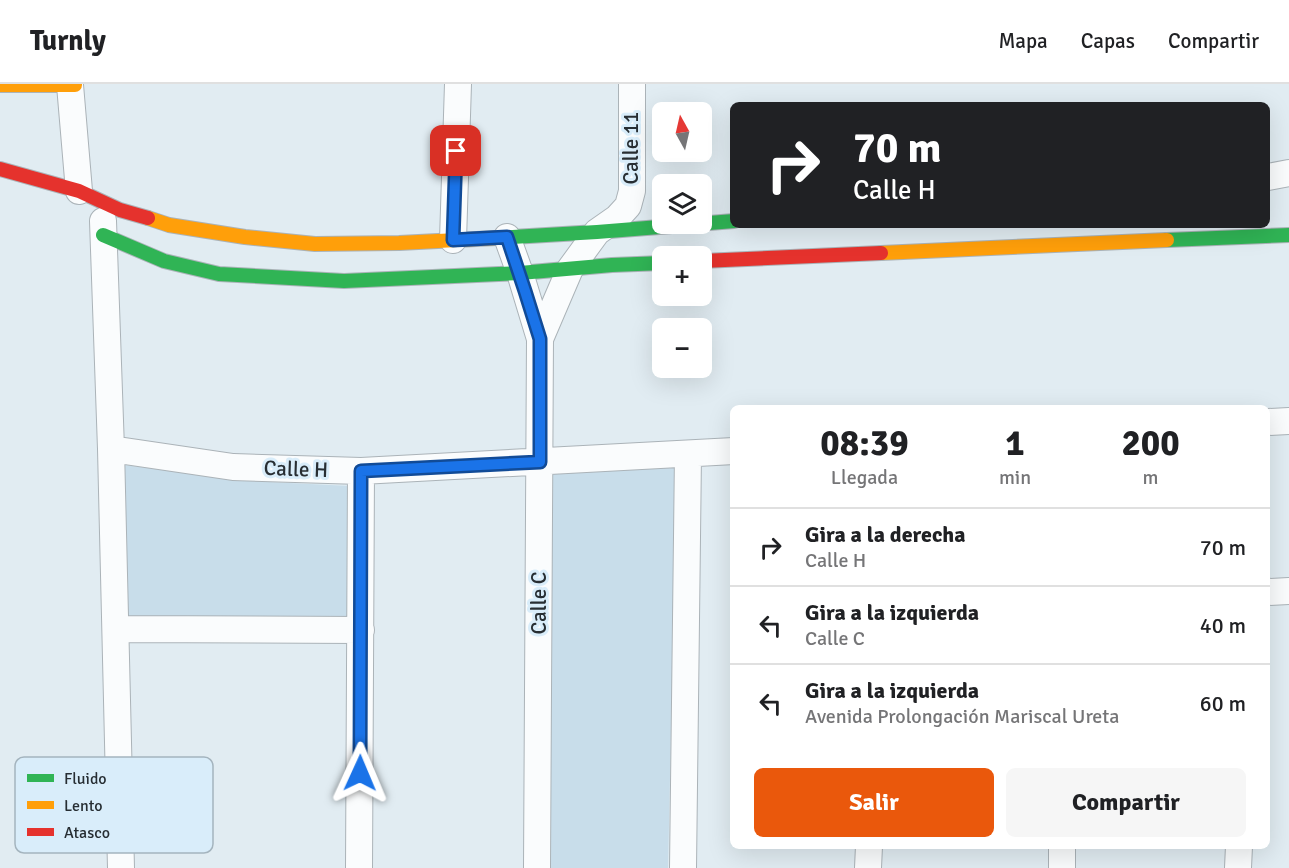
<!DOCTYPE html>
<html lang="es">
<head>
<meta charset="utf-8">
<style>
  body { margin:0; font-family:Signika,sans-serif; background:#f6f6f6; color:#202124; height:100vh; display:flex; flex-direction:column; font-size:22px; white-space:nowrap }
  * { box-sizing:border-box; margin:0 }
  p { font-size:20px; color:#757577 }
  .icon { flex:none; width:33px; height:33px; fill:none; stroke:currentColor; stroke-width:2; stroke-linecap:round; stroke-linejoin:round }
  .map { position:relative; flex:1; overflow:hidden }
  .sheet { position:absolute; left:730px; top:321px; width:540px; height:444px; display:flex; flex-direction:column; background:#fff; border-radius:9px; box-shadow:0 6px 24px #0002 }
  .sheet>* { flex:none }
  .hud { position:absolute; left:730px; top:18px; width:540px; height:126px; border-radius:9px; box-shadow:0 6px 24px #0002; background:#202124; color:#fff; overflow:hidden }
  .needle { width:39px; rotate:352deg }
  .fabs { position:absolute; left:652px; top:18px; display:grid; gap:12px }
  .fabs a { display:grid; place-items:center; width:60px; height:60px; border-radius:9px; background:#fff; box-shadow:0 6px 24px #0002; font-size:30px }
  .pin { position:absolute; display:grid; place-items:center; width:51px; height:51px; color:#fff; margin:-26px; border-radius:12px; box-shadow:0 3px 9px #0006 }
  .me { position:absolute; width:66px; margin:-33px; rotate:1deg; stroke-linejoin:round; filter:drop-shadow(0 0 4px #0008) }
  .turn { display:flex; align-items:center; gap:21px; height:126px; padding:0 24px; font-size:27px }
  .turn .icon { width:78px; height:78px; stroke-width:2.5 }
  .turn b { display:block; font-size:42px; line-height:51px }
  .eta { display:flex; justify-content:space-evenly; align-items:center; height:102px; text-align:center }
  .eta b { font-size:36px; font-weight:700; line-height:42px }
  .action { display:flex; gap:12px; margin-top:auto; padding:12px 24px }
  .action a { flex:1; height:69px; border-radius:9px; background:#ea580c; color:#fff; font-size:24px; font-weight:700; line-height:69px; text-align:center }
  .action a+a { background:#f6f6f6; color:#202124 }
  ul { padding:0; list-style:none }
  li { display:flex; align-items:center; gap:18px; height:78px; padding:0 24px; border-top:2px solid #e0e0e0 }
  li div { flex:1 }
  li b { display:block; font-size:22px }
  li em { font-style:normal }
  header { display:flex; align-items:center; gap:36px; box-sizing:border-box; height:84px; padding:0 30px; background:#fff; border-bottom:2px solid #e0e0e0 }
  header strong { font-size:28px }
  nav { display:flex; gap:33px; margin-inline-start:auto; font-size:21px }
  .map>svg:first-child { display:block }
  .green { fill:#c8ddea }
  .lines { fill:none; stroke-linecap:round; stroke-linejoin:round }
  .street-casing { stroke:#abb3b8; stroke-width:28 }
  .fast-casing { stroke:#abb3b8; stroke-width:16 }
  .slow-casing { stroke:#abb3b8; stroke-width:16 }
  .jam-casing { stroke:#abb3b8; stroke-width:16 }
  .street { stroke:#fafcfd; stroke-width:26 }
  .fast { stroke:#30b455; stroke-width:14 }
  .slow { stroke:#ff9f0a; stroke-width:14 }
  .jam { stroke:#e5322d; stroke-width:14 }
  .route-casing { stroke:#114b97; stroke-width:15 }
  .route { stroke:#1a73e8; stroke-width:10 }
  .labels { text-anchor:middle; stroke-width:6; stroke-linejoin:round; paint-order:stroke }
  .street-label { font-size:21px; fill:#272e33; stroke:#d9edfa }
  .key { fill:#d9edfa; stroke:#a4b4be; stroke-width:1.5 }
  .key-label { font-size:16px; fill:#272e33 }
</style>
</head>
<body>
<header>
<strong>Turnly</strong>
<nav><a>Mapa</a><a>Capas</a><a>Compartir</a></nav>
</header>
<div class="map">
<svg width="1289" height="784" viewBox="0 0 1289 784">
  <rect width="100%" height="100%" fill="#e1ecf2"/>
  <path class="green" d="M 677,380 L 668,784 L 547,784 L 550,386 Z
    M 124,381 L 250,397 L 350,402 L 349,534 L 122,533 L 118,386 Z"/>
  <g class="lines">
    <g class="street-casing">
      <path id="street" d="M 70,1 L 79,107
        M 1268,93 L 1289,89
        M 103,137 L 111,365 L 121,784
        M 507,153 L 520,189 L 540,255 L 537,784
        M 453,156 L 458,0
        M 540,255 L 570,185 L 597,148 L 617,134 L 628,122 L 632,107 L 632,0
        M 1268,338 L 1289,337
        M 111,365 L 233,383 L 361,387 L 734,367
        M 1268,508 L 1289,507
        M 116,545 L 361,546
        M 359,784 L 361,387
        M 683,784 L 688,370
        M 868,784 L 869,762
        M 1062,784 L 1062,762
        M 1238,784 L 1239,762"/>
    </g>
    <g class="fast-casing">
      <path id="fast" d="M 103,151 L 164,177 L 219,190 L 344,197 L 520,189 L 612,181 L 663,179
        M 496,154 L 597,148 L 734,137
        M 1167,156 L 1289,151"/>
    </g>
    <g class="slow-casing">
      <path id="slow" d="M 0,1 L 75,1
        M 148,134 L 169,141 L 245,153 L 315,160 L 399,159 L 496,154
        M 881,169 L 1167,156"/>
    </g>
    <g class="jam-casing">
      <path id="jam" d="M 0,85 L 79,107 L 120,126 L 148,134
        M 702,177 L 881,169"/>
    </g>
    <use href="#street" class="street"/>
    <use href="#fast" class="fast"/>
    <use href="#slow" class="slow"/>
    <use href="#jam" class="jam"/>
  </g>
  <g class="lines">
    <g class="route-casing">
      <path id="route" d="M 360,689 L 361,387 L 540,378 L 540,255 L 525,207 L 507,153 L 453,156 L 456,67"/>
    </g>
    <use href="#route" class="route"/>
  </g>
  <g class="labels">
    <g class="street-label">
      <text transform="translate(631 64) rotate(-90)" y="7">Calle 11</text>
      <text transform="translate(296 385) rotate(2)" y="7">Calle H</text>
      <text transform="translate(539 519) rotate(-90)" y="7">Calle C</text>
    </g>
  </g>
  <rect x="15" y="673" width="198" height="96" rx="9" class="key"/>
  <rect x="27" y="690" width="27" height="8" fill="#30b455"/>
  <rect x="27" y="717" width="27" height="8" fill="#ff9f0a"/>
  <rect x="27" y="744" width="27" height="8" fill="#e5322d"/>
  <g class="key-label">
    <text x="64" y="700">Fluido</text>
    <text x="64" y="727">Lento</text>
    <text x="64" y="754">Atasco</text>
  </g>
</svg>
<div class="fabs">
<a><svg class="needle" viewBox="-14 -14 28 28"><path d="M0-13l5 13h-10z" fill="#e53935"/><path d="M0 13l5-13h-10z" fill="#757577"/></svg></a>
<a><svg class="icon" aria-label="layers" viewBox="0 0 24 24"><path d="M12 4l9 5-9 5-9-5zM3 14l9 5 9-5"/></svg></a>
<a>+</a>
<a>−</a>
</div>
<div class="pin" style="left:456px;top:67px;background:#d93025"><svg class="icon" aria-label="arrive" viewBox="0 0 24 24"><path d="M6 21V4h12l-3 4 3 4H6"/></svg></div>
<svg class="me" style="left:360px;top:689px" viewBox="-20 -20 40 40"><path d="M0-17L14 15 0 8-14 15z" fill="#1a73e8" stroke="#fff" stroke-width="4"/></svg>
<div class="hud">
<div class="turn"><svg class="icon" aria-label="right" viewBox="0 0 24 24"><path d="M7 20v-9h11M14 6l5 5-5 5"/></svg><div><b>70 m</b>Calle H</div></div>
</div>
<section class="sheet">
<div class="eta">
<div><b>08:39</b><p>Llegada</p></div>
<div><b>1</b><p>min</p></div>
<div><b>200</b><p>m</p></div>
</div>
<ul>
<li><svg class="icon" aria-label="right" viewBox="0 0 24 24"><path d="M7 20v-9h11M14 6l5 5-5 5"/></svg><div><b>Gira a la derecha</b><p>Calle H</p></div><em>70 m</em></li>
<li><svg class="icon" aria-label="left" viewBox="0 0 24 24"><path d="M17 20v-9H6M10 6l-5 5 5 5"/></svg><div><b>Gira a la izquierda</b><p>Calle C</p></div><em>40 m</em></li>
<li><svg class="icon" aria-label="left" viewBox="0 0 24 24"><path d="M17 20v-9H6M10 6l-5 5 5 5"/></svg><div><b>Gira a la izquierda</b><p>Avenida Prolongación Mariscal Ureta</p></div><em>60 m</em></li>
</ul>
<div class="action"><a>Salir</a><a>Compartir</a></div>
</section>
</div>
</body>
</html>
